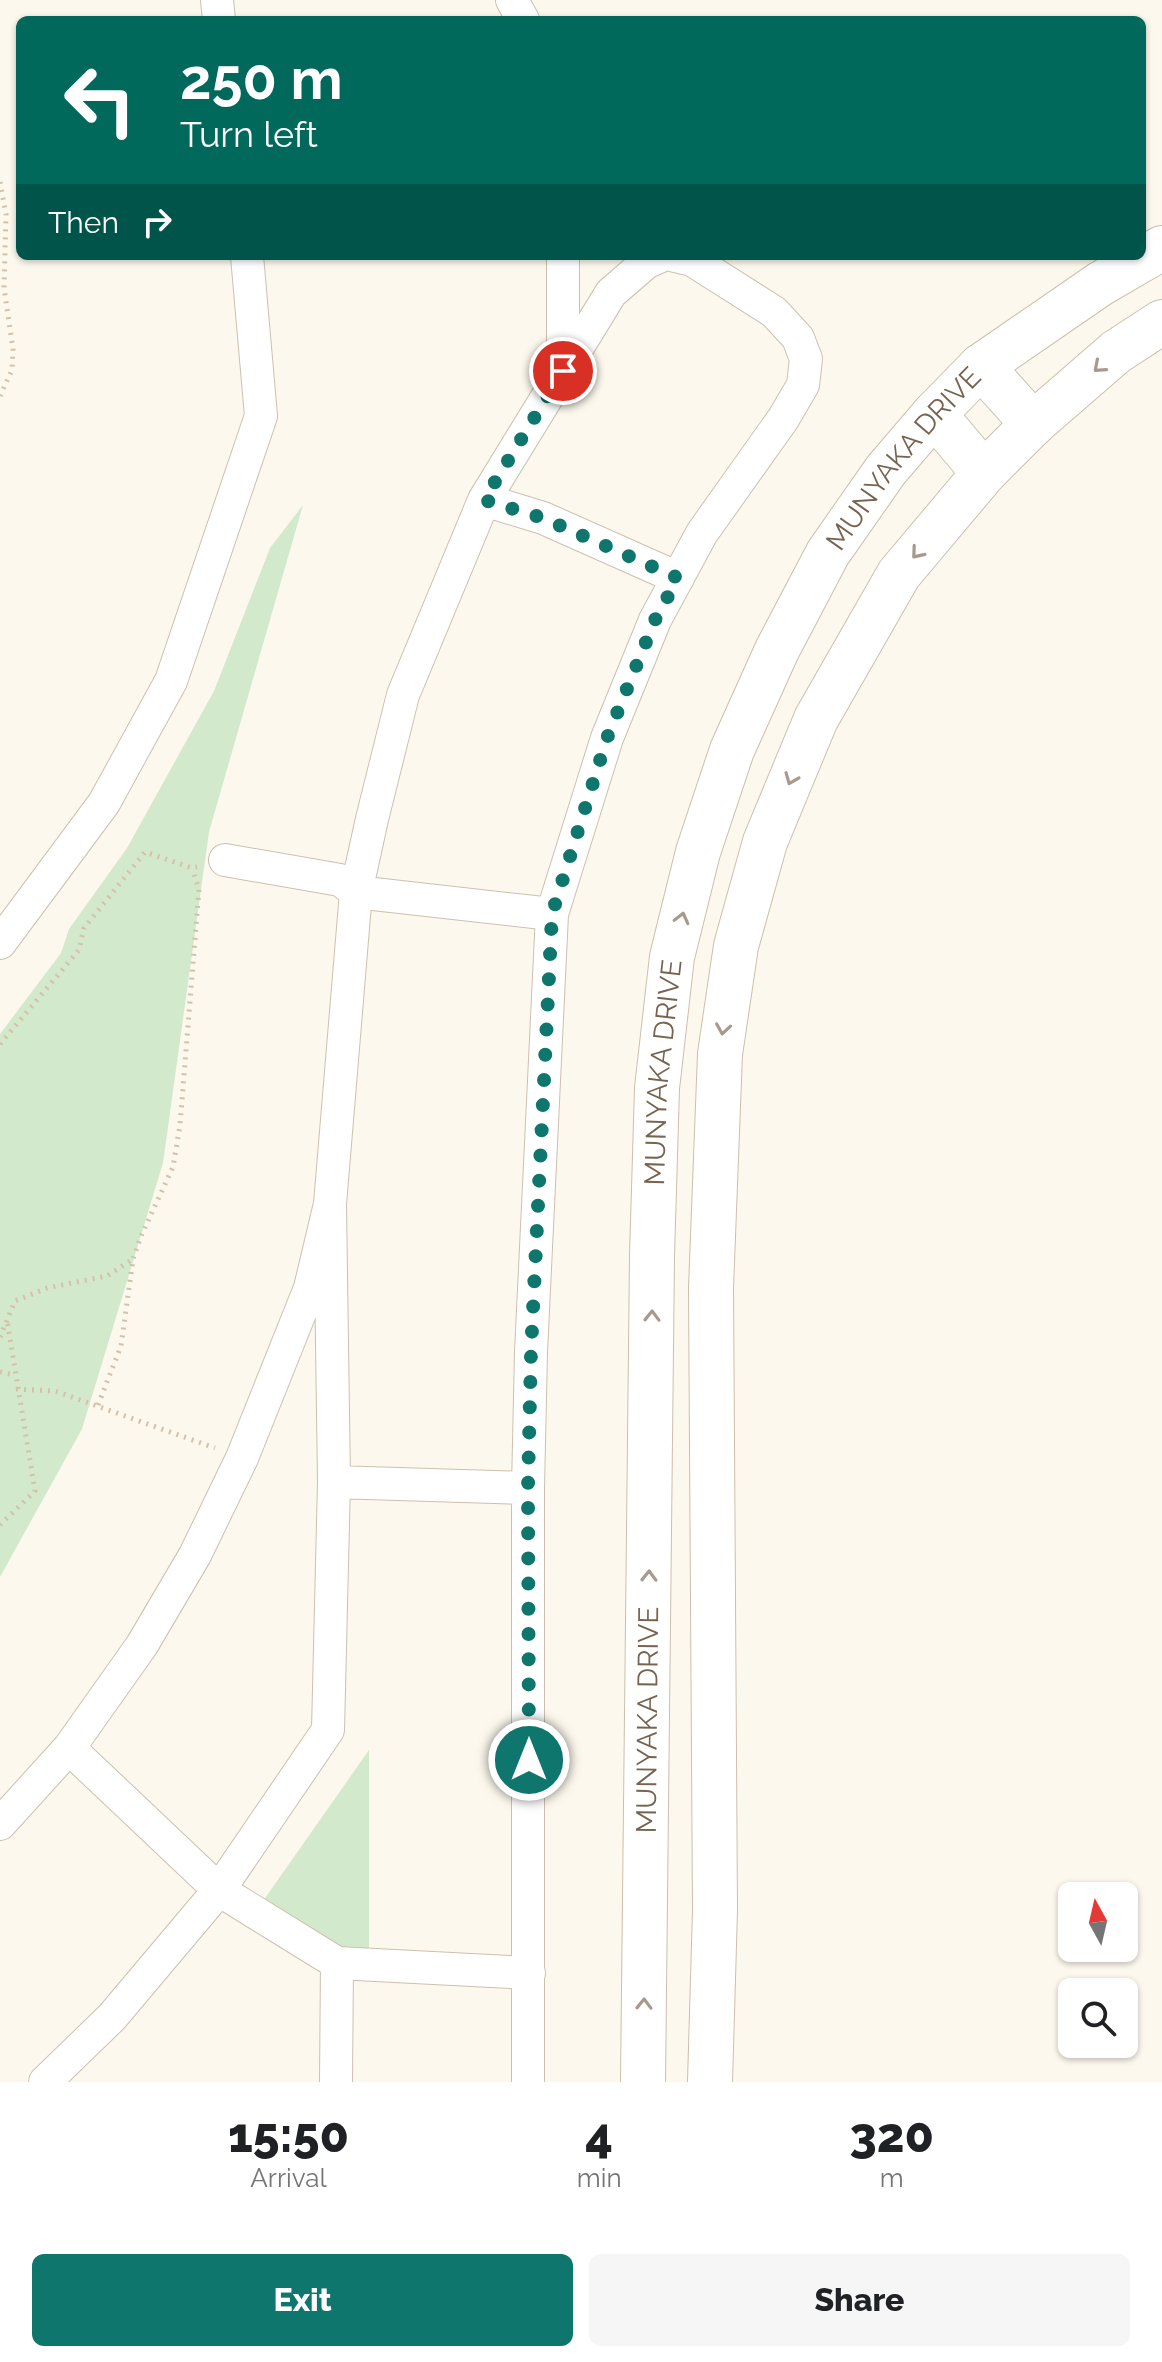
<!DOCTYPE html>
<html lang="en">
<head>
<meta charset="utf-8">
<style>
  body { margin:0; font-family:Raleway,sans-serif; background:#f6f6f6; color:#202124; height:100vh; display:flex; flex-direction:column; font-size:30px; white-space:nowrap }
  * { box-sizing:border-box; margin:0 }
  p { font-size:26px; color:#757577 }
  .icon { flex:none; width:44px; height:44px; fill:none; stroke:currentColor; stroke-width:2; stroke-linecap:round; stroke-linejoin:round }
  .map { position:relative; height:2082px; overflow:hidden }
  .details { display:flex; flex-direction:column; background:#fff; flex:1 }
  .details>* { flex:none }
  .hud { position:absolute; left:16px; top:16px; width:1130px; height:244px; border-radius:12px; box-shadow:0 2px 6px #0004; background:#00695c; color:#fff; overflow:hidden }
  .needle { width:52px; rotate:352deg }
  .fabs { position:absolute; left:1058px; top:1882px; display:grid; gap:16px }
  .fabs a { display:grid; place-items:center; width:80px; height:80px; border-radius:12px; background:#fff; box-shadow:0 2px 6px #0004; font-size:40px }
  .pin { position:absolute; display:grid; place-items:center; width:68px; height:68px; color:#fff; margin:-34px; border:4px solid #fff; border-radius:50%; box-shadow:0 2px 8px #0007 }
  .me { position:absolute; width:88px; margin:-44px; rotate:0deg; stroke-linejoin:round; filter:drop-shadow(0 0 6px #0008) }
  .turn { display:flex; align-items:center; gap:28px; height:168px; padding:0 32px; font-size:36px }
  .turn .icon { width:104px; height:104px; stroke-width:2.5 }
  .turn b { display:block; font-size:56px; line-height:68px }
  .then { display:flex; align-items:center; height:76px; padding:0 32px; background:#0003; gap:16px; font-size:30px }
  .eta { display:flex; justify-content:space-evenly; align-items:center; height:136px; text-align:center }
  .eta b { font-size:48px; font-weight:800; line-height:56px }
  .action { display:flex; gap:16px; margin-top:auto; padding:16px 32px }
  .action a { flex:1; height:92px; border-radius:12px; background:#0f766e; color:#fff; font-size:32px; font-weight:800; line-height:92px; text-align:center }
  .action a+a { background:#f6f6f6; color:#202124 }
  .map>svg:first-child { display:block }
  .green { fill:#d3e9cc }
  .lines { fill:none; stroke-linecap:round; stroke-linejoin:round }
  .minor-casing { stroke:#ccc0b0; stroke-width:34 }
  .secondary-casing { stroke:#ccbfac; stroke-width:46 }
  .path { stroke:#d5c1a9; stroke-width:5; stroke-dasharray:2 6; stroke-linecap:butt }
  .minor { stroke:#fff; stroke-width:32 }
  .secondary { stroke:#fff; stroke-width:44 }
  .oneway { stroke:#a79a8d }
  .route { stroke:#0f766e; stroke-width:14; stroke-dasharray:0 25.2 }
  .labels { text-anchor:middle; stroke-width:6; stroke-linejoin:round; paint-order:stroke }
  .street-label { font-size:28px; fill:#776450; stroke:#fefcf4 }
</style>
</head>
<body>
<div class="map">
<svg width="1162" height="2082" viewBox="0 0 1162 2082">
  <rect width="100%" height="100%" fill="#fcf8ed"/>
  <path class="green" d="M 303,505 L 209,832 L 163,1163 L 82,1429 L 0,1577 L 0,1034 L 61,953 L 69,929 L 127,848 L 214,691 L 270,548 Z
    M 369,1750 L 369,1951 L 336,1951 L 263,1901 Z"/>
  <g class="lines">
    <g class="minor-casing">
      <path id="minor" d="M 217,0 L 219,20
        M 512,0 L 523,20
        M 563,256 L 563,371
        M 484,500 L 543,518 L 678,578
        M 225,860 L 340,880 L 356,892 L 552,914
        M 0,943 L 104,803 L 171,681 L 261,416 L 247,256
        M 330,1204 L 356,892 L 372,819 L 403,695 L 484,500 L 611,293 L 647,262 L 661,256
        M 334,1482 L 528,1488
        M 69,1748 L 219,1890 L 337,1963 L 529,1973
        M 0,1824 L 69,1748 L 142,1645 L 195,1555 L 242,1458 L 310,1288 L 330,1204 L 334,1482 L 328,1730 L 219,1890 L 112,2017 L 45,2082
        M 336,2082 L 337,1963
        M 528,2082 L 528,1488 L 531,1352 L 552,914 L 607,738 L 655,620 L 702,533 L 783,419 L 803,385 L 806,359 L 798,338 L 774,312 L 692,260 L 675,256"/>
    </g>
    <g class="secondary-casing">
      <g id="secondary">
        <path d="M 981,366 L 1033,424"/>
        <path d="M 934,414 L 984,473"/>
        <path id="s1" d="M 643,2082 L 652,1256 L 657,1088 L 672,957 L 698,852 L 732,750 L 777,650 L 828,553 L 886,470 L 934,414 L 981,366 L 1100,284 L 1162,248"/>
        <path d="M 710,2082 L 715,1910 L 711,1288 L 720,1054 L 736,946 L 765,842 L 816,719 L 899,574 L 984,473 L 1033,424 L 1116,352 L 1162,322"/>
      </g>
    </g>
    <path class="path" d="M 0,182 L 6,214 L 4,288 L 13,349 L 12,370 L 0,396
      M 0,1044 L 79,950 L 84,928 L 145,852 L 192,868 L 197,867
      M 0,1337 L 15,1301 L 47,1288 L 107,1276 L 133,1259
      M 0,1372 L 14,1375
      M 16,1389 L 55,1391 L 215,1448
      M 98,1405 L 121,1346 L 133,1259 L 141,1236 L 173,1167 L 180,1125 L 199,889 L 194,874
      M 0,1525 L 35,1491 L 7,1320"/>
    <use href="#minor" class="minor"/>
    <use href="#secondary" class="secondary"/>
  </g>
  <defs><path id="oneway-chevron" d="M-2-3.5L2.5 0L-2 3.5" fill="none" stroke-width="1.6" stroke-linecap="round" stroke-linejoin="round" transform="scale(2)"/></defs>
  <g class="oneway">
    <use href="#oneway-chevron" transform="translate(1099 367) rotate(139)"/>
    <use href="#oneway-chevron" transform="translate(917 553) rotate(130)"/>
    <use href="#oneway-chevron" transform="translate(791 779) rotate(112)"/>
    <use href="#oneway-chevron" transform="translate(682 918) rotate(-76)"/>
    <use href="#oneway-chevron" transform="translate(723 1029) rotate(99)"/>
    <use href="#oneway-chevron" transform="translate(652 1316) rotate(-89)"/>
    <use href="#oneway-chevron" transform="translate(649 1576) rotate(-89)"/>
    <use href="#oneway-chevron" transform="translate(644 2004) rotate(-89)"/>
  </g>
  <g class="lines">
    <path class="route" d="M 529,1760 L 528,1488 L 531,1352 L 552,914 L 607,738 L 655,620 L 678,578 L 543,518 L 484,500 L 563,371"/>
  </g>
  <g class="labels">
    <g class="street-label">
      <text dy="10" stroke="none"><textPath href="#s1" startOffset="1682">MUNYAKA DRIVE</textPath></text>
      <text dy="10" stroke="none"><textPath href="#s1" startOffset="1010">MUNYAKA DRIVE</textPath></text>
      <text dy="10" stroke="none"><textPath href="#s1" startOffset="362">MUNYAKA DRIVE</textPath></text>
    </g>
  </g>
</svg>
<div class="fabs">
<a><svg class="needle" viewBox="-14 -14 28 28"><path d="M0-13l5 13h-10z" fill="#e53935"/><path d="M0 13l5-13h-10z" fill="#757577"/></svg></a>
<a><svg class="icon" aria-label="search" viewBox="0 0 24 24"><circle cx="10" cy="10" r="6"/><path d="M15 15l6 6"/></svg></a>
</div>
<div class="pin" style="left:563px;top:371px;background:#d93025"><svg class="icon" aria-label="arrive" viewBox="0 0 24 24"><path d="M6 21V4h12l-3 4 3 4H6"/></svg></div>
<svg class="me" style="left:529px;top:1760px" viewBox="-20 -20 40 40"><circle r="17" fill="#0f766e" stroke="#fff" stroke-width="3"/><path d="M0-11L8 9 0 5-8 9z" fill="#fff"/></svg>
<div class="hud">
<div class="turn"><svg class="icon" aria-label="left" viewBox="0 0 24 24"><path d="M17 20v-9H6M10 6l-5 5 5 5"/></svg><div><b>250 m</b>Turn left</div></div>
<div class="then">Then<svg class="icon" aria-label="right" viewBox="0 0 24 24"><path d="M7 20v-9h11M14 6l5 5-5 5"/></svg></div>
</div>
</div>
<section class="details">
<div class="eta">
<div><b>15:50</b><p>Arrival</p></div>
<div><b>4</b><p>min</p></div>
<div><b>320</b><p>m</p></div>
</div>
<div class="action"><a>Exit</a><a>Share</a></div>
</section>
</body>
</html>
